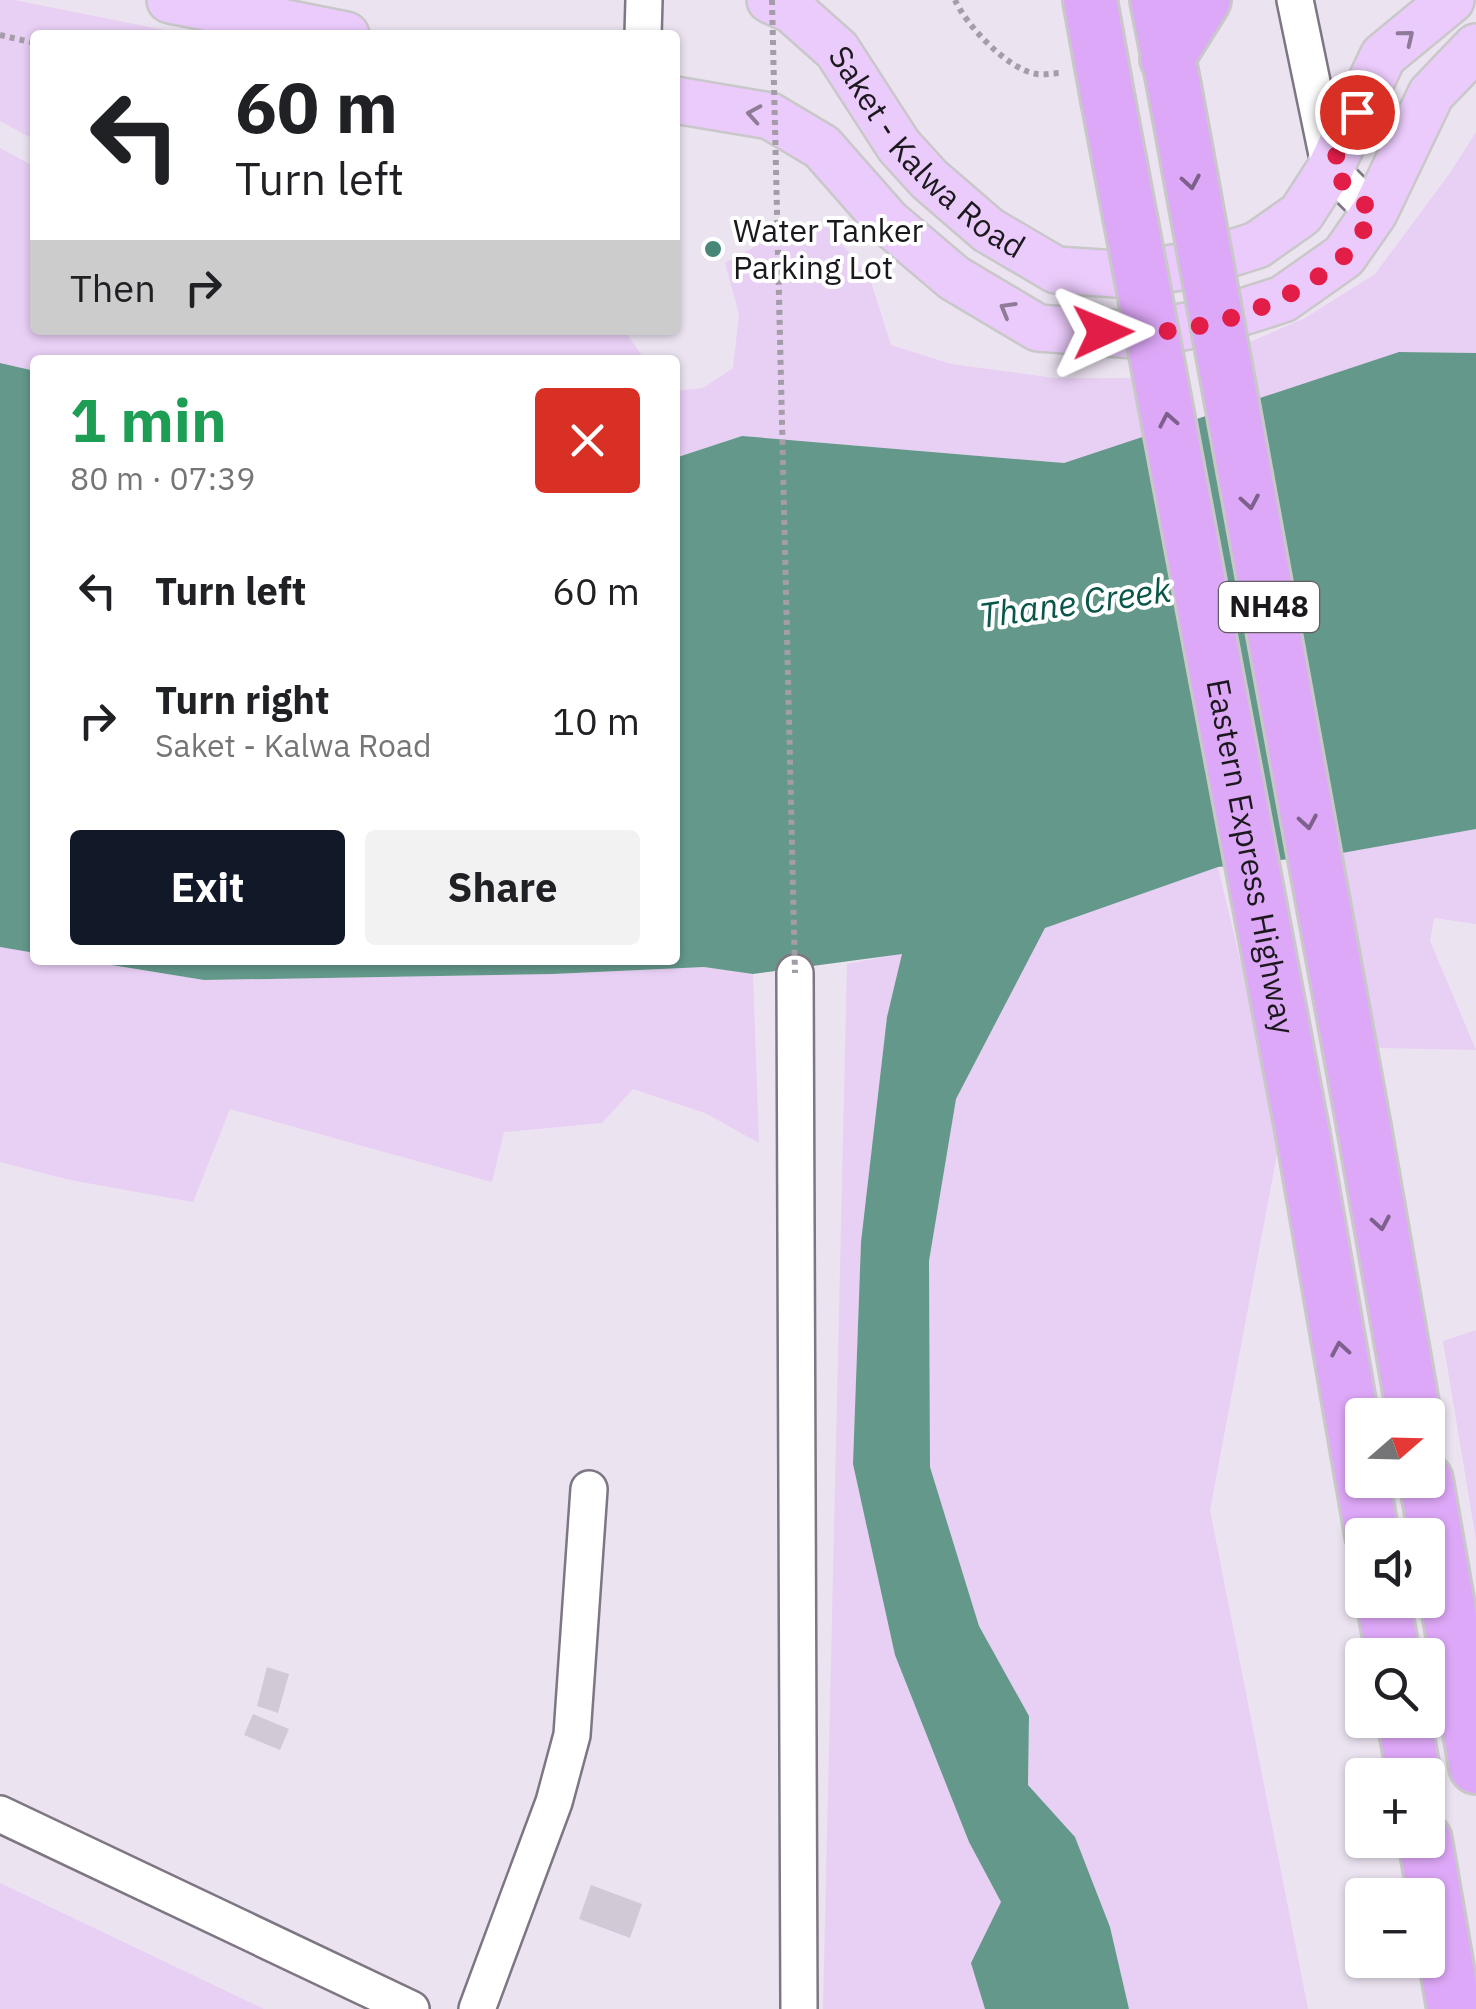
<!DOCTYPE html>
<html lang="en">
<head>
<meta charset="utf-8">
<style>
  body { margin:0; font-family:"IBM Plex Sans",sans-serif; background:#f2f2f2; color:#202124; height:100vh; display:flex; flex-direction:column; font-size:38px; white-space:nowrap }
  * { box-sizing:border-box; margin:0 }
  p { font-size:32px; color:#757577 }
  .icon { flex:none; width:55px; height:55px; fill:none; stroke:currentColor; stroke-width:2; stroke-linecap:round; stroke-linejoin:round }
  .map { position:relative; flex:1; overflow:hidden }
  .drawer { position:absolute; left:30px; top:355px; width:650px; height:610px; display:flex; flex-direction:column; background:#fff; border-radius:10px; box-shadow:0 2px 8px #0004 }
  .drawer>* { flex:none }
  .top-card { position:absolute; left:30px; top:30px; width:650px; height:305px; border-radius:10px; box-shadow:0 2px 8px #0004; background:#fff; color:#202124; overflow:hidden }
  .needle { width:65px; rotate:70deg }
  .fabs { position:absolute; left:1345px; top:1398px; display:grid; gap:20px }
  .fabs a { display:grid; place-items:center; width:100px; height:100px; border-radius:10px; background:#fff; box-shadow:0 2px 8px #0004; font-size:50px }
  .pin { position:absolute; display:grid; place-items:center; width:85px; height:85px; color:#fff; margin:-42px; border:5px solid #fff; border-radius:50%; box-shadow:0 2px 10px #0007 }
  .me { position:absolute; width:110px; margin:-55px; rotate:89deg; stroke-linejoin:round; filter:drop-shadow(0 0 8px #0008) }
  .turn { display:flex; align-items:center; gap:35px; height:210px; padding:0 40px; font-size:45px }
  .turn .icon { width:130px; height:130px; stroke-width:2.5 }
  .turn b { display:block; font-size:70px; line-height:85px }
  .then { display:flex; align-items:center; height:95px; padding:0 40px; background:#0003; gap:20px; font-size:38px }
  .round { display:grid; place-items:center; flex:none; width:105px; height:105px; border-radius:10px; background:#f2f2f2 }
  .headline { display:flex; align-items:center; justify-content:space-between; height:170px; padding:0 40px }
  h1 { font-size:60px; font-weight:700; line-height:75px; color:#1e9e55 }
  .button { display:flex; gap:20px; margin-top:auto; padding:20px 40px }
  .button a { flex:1; height:115px; border-radius:10px; background:#111827; color:#fff; font-size:40px; font-weight:700; line-height:115px; text-align:center }
  .button a+a { background:#f2f2f2; color:#202124 }
  ul { padding:0; list-style:none }
  li { display:flex; align-items:center; gap:30px; height:130px; padding:0 40px }
  li div { flex:1 }
  li b { display:block; font-size:38px }
  li em { font-style:normal }
  .map>svg:first-child { display:block }
  .green { fill:#e8cff4 }
  .water { fill:#63988b }
  .building { fill:#d2c9d7 }
  .lines { fill:none; stroke-linecap:round; stroke-linejoin:round }
  .minor-casing { stroke:#7e7682; stroke-width:40 }
  .major-casing { stroke:#c9c8c9; stroke-width:50 }
  .highway-casing { stroke:#c9c8c9; stroke-width:58 }
  .path { stroke:#a49da8; stroke-width:6; stroke-dasharray:5 5; stroke-linecap:butt }
  .minor { stroke:#fff; stroke-width:35 }
  .major { stroke:#ebcbfb; stroke-width:45 }
  .highway { stroke:#dea8f8; stroke-width:52 }
  .highway-bridge-casing { stroke:#c9c8c9; stroke-width:58; stroke-linecap:butt }
  .path-bridge { stroke:#a49da8; stroke-width:6; stroke-dasharray:5 5; stroke-linecap:butt }
  .highway-bridge { stroke:#dea8f8; stroke-width:52 }
  .oneway { stroke:#8e7b98 }
  .oneway2 { stroke:#7d608b }
  .route { stroke:#e11d48; stroke-width:18; stroke-dasharray:0 32.4 }
  .poi-dot { fill:#468778; stroke:#fff; stroke-width:4 }
  .labels { text-anchor:middle; stroke-width:8; stroke-linejoin:round; paint-order:stroke }
  .shield { fill:#fff; stroke:#605e62; stroke-width:2.5 }
  .shield-label { font-size:30px; font-weight:bold; fill:#1c191e }
  .street-label { font-size:32px; fill:#1c191e; stroke:#fff }
  .poi-label { font-size:32px; fill:#1c191e; stroke:#fff; text-anchor:start }
  .water-label { font-size:35px; font-style:italic; fill:#0a5649; stroke:#fff }
</style>
</head>
<body>
<div class="map">
<svg width="1476" height="2009" viewBox="0 0 1476 2009">
  <rect width="100%" height="100%" fill="#ece3f1"/>
  <path class="green" d="M 0,0 L 14,0 L 189,35 L 35,35 L 35,140 L 0,121 Z
    M 1476,132 L 1476,353 L 1399,352 L 1260,398 L 1250,342 L 1305,318 L 1375,274 L 1450,173 Z
    M 0,148 L 35,167 L 35,330 L 620,330 L 627,334 L 645,360 L 35,360 L 35,371 L 0,363 Z
    M 828,227 L 870,279 L 891,345 L 951,364 L 1055,378 L 1145,378 L 1155,433 L 1064,463 L 742,436 L 675,458 L 675,391 L 703,388 L 733,368 L 739,314 L 725,263 L 778,234 Z
    M 1476,829 L 1476,924 L 1434,918 L 1430,941 L 1476,1050 L 1378,1048 L 1342,853 Z
    M 1218,867 L 1281,1133 L 1210,1510 L 1308,2009 L 1129,2009 L 1110,1927 L 1075,1837 L 1028,1785 L 1029,1716 L 979,1626 L 930,1467 L 929,1261 L 956,1099 L 1045,928 Z
    M 0,947 L 35,953 L 35,960 L 81,960 L 204,980 L 553,974 L 704,967 L 753,974 L 759,1143 L 705,1113 L 633,1089 L 602,1123 L 504,1132 L 492,1182 L 230,1109 L 193,1202 L 70,1180 L 0,1162 Z
    M 903,953 L 887,1017 L 861,1242 L 853,1464 L 895,1655 L 969,1842 L 1001,1902 L 972,1963 L 985,2009 L 823,2009 L 847,964 Z
    M 1476,1330 L 1476,1540 L 1443,1341 Z
    M 0,1883 L 264,2009 L 0,2009 Z"/>
  <path class="water" d="M 1399,352 L 1476,353 L 1476,829 L 1342,853 L 1218,867 L 1045,928 L 956,1099 L 929,1261 L 930,1467 L 979,1626 L 1029,1716 L 1028,1785 L 1075,1837 L 1110,1927 L 1129,2009 L 985,2009 L 971,1963 L 1001,1902 L 969,1842 L 895,1655 L 853,1464 L 861,1242 L 887,1017 L 902,954 L 753,974 L 704,967 L 553,974 L 204,980 L 81,960 L 675,960 L 675,458 L 742,436 L 1064,463 Z
    M 0,363 L 35,371 L 35,953 L 0,947 Z"/>
  <path class="building" d="M 267,1667 L 289,1674 L 278,1713 L 257,1706 Z
    M 253,1714 L 289,1729 L 280,1750 L 244,1735 Z
    M 591,1885 L 642,1904 L 630,1938 L 579,1919 Z"/>
  <g class="lines">
    <g class="minor-casing">
      <path id="minor" d="M 1295,0 L 1330,169 L 1374,213
        M 643,35 L 644,0
        M 795,973 L 799,2009
        M 0,1814 L 411,2009
        M 477,2009 L 554,1802 L 572,1735 L 589,1489"/>
    </g>
    <g class="major-casing">
      <g id="major">
        <path d="M 170,0 L 346,35"/>
        <path id="s1" d="M 770,0 L 792,10 L 837,50 L 899,146 L 929,179 L 988,230 L 1056,270 L 1132,275 L 1197,264 L 1257,245 L 1301,214 L 1330,169 L 1383,56 L 1451,0"/>
        <path d="M 675,100 L 770,116 L 822,147 L 888,222 L 954,278 L 1038,328 L 1135,335 L 1211,322 L 1283,299 L 1344,256 L 1374,213 L 1431,94 L 1476,47"/>
      </g>
    </g>
    <g class="highway-casing">
      <path id="highway" d="M 1090,0 L 1108,100
        M 1157,0 L 1174,86
        M 1167,59 L 1204,0
        M 1364,1127 L 1414,1415
        M 1303,1135 L 1372,1535
        M 1426,1480 L 1476,1767
        M 1383,1600 L 1393,1655
        M 1404,1720 L 1414,1775
        M 1425,1840 L 1454,2009"/>
    </g>
    <path class="path" d="M 955,0 C 966,25 1008,70 1037,74 C 1045,75 1054,73 1062,73
      M 0,35 L 35,43"/>
    <use href="#minor" class="minor"/>
    <use href="#major" class="major"/>
    <use href="#highway" class="highway"/>
    <g class="highway-bridge-casing">
      <g id="highway-bridge">
        <path d="M 1174,86 L 1364,1127"/>
        <path id="s2" d="M 1108,100 L 1303,1135"/>
      </g>
    </g>
    <path class="path-bridge" d="M 772,0 L 795,973"/>
    <use href="#highway-bridge" class="highway-bridge"/>
  </g>
  <defs><path id="oneway-chevron" d="M-2-3.5L2.5 0L-2 3.5" fill="none" stroke-width="1.6" stroke-linecap="round" stroke-linejoin="round" transform="scale(2.5)"/></defs>
  <g class="oneway">
    <use href="#oneway-chevron" transform="translate(1407 37) rotate(-39)"/>
    <use href="#oneway-chevron" transform="translate(754 114) rotate(-170)"/>
    <use href="#oneway-chevron" transform="translate(1007 309) rotate(-150)"/>
  </g>
  <g class="oneway2">
    <use href="#oneway-chevron" transform="translate(1191 182) rotate(80)"/>
    <use href="#oneway-chevron" transform="translate(1168 420) rotate(-101)"/>
    <use href="#oneway-chevron" transform="translate(1250 502) rotate(80)"/>
    <use href="#oneway-chevron" transform="translate(1308 822) rotate(80)"/>
    <use href="#oneway-chevron" transform="translate(1381 1223) rotate(80)"/>
    <use href="#oneway-chevron" transform="translate(1340 1349) rotate(-100)"/>
  </g>
  <g class="lines">
    <path class="route" d="M 1103,332 C 1184,339 1280,313 1342,258 C 1355,246 1364,228 1374,214 L 1330,169 L 1357,112"/>
  </g>
  <circle class="poi-dot" cx="713" cy="249" r="10"/>
  <g class="labels">
    <rect class="shield" x="1219" y="582" width="100" height="50" rx="8"/>
    <g class="shield-label">
      <text x="1269" y="617">NH48</text>
    </g>
    <g class="street-label">
      <text dy="11" stroke="none"><textPath href="#s1" startOffset="222">Saket - Kalwa Road</textPath></text>
      <text dy="11" stroke="none"><textPath href="#s2" startOffset="770">Eastern Express Highway</textPath></text>
    </g>
    <g class="poi-label">
      <text x="733" y="242">Water Tanker<tspan x="733" dy="37">Parking Lot</tspan></text>
    </g>
    <g class="water-label">
      <text transform="translate(1075 603) rotate(-8)" y="12">Thane Creek</text>
    </g>
  </g>
</svg>
<div class="fabs">
<a><svg class="needle" viewBox="-14 -14 28 28"><path d="M0-13l5 13h-10z" fill="#e53935"/><path d="M0 13l5-13h-10z" fill="#757577"/></svg></a>
<a><svg class="icon" aria-label="sound" viewBox="0 0 24 24"><path d="M4 9h4l5-4v14l-5-4H4zM17 9q2 3 0 6"/></svg></a>
<a><svg class="icon" aria-label="search" viewBox="0 0 24 24"><circle cx="10" cy="10" r="6"/><path d="M15 15l6 6"/></svg></a>
<a>+</a>
<a>−</a>
</div>
<div class="pin" style="left:1357px;top:112px;background:#d93025"><svg class="icon" aria-label="arrive" viewBox="0 0 24 24"><path d="M6 21V4h12l-3 4 3 4H6"/></svg></div>
<svg class="me" style="left:1103px;top:332px" viewBox="-20 -20 40 40"><path d="M0-17L14 15 0 8-14 15z" fill="#e11d48" stroke="#fff" stroke-width="4"/></svg>
<div class="top-card">
<div class="turn"><svg class="icon" aria-label="left" viewBox="0 0 24 24"><path d="M17 20v-9H6M10 6l-5 5 5 5"/></svg><div><b>60 m</b>Turn left</div></div>
<div class="then">Then<svg class="icon" aria-label="right" viewBox="0 0 24 24"><path d="M7 20v-9h11M14 6l5 5-5 5"/></svg></div>
</div>
<section class="drawer">
<div class="headline"><div><h1>1 min</h1><p>80 m · 07:39</p></div><a class="round" style="background:#d93025;color:#fff"><svg class="icon" aria-label="close" viewBox="0 0 24 24"><path d="M6 6l12 12M18 6L6 18"/></svg></a></div>
<ul>
<li><svg class="icon" aria-label="left" viewBox="0 0 24 24"><path d="M17 20v-9H6M10 6l-5 5 5 5"/></svg><div><b>Turn left</b></div><em>60 m</em></li>
<li><svg class="icon" aria-label="right" viewBox="0 0 24 24"><path d="M7 20v-9h11M14 6l5 5-5 5"/></svg><div><b>Turn right</b><p>Saket - Kalwa Road</p></div><em>10 m</em></li>
</ul>
<div class="button"><a>Exit</a><a>Share</a></div>
</section>
</div>
</body>
</html>
